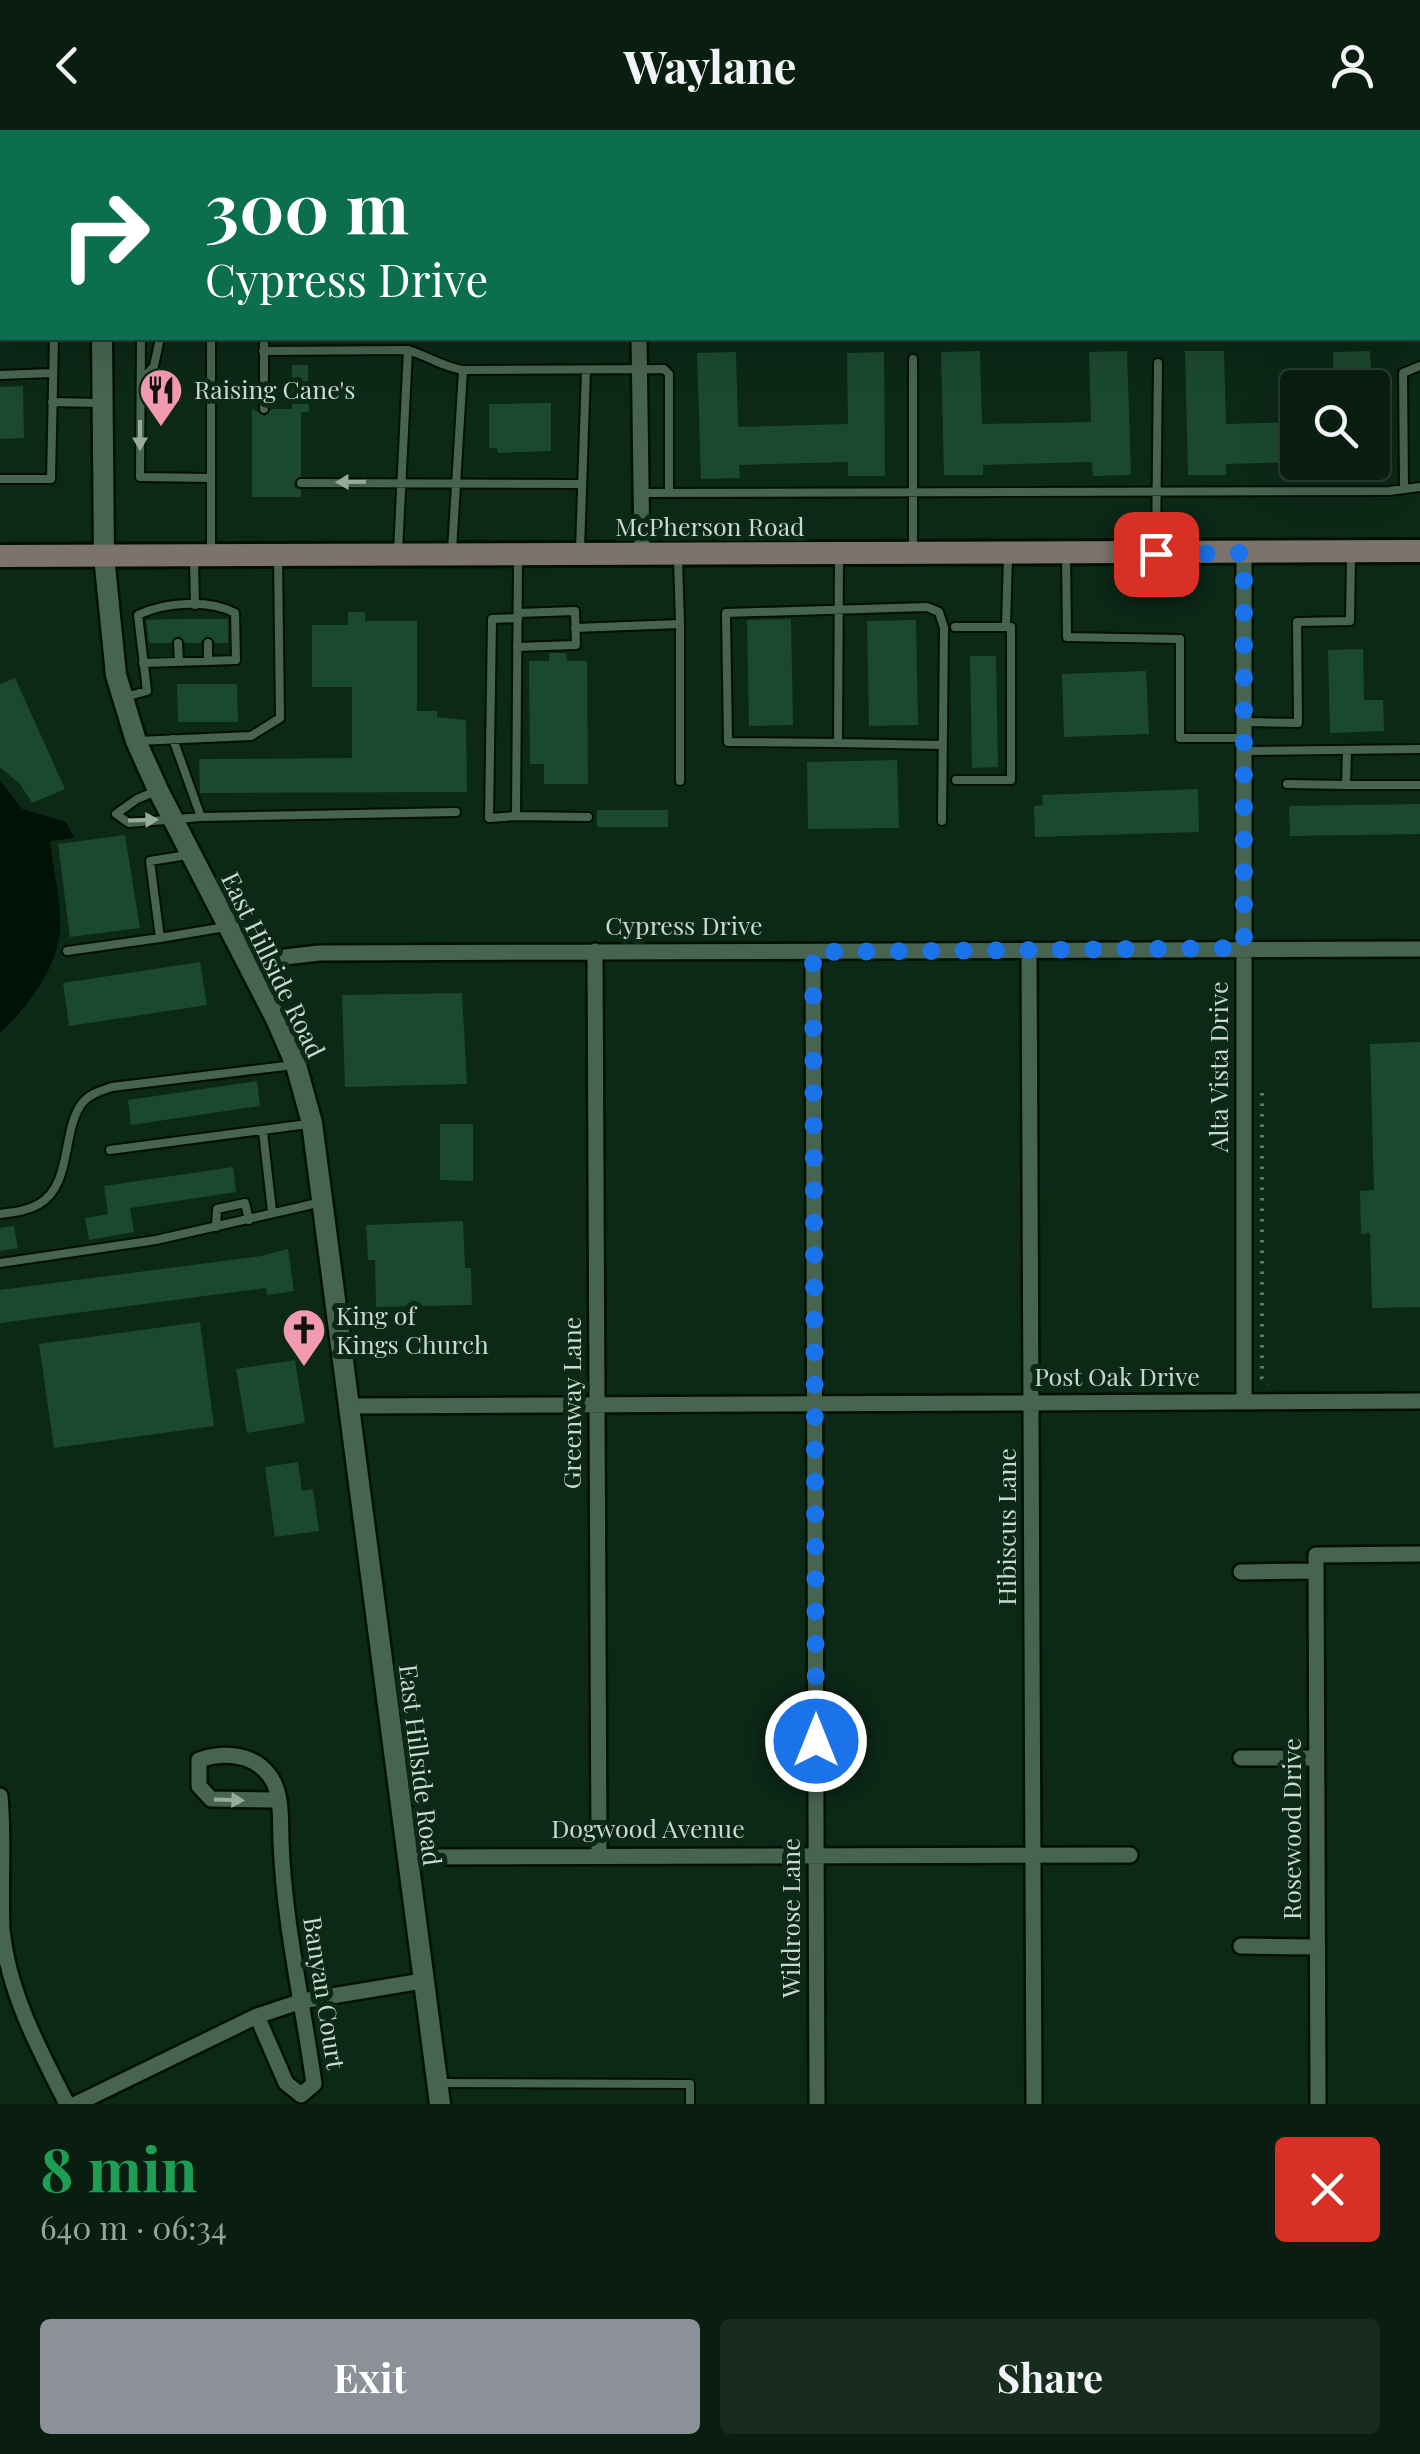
<!DOCTYPE html>
<html lang="en">
<head>
<meta charset="utf-8">
<style>
  body { margin:0; font-family:"Playfair Display",serif; background:#172b1f; color:#f1f3f6; height:100vh; display:flex; flex-direction:column; font-size:38px; white-space:nowrap }
  * { box-sizing:border-box; margin:0 }
  p { font-size:32px; color:#99a29f }
  .icon { flex:none; width:55px; height:55px; fill:none; stroke:currentColor; stroke-width:2; stroke-linecap:round; stroke-linejoin:round }
  .map { position:relative; height:1974px; overflow:hidden }
  .side { display:flex; flex-direction:column; background:#091e11; flex:1 }
  .side>* { flex:none }
  .hud { position:absolute; left:0px; top:0px; width:1420px; height:210px; box-shadow:0 10px 40px #0002,0 0 0 2px #293c31; background:#0b6e4f; color:#fff; overflow:hidden }
  .buttons { position:absolute; left:1280px; top:240px; display:grid; gap:20px }
  .buttons a { display:grid; place-items:center; width:110px; height:110px; border-radius:10px; background:#091e11; box-shadow:0 10px 40px #0002,0 0 0 2px #293c31; font-size:50px }
  .pin { position:absolute; display:grid; place-items:center; width:85px; height:85px; color:#fff; margin:-42px; border-radius:20px; box-shadow:0 5px 15px #0006 }
  .me { position:absolute; width:110px; margin:-55px; rotate:0deg; stroke-linejoin:round; filter:drop-shadow(0 0 8px #0008) }
  .turn { display:flex; align-items:center; gap:35px; height:210px; padding:0 40px; font-size:45px }
  .turn .icon { width:130px; height:130px; stroke-width:2.5 }
  .turn b { display:block; font-size:70px; line-height:85px }
  .round { display:grid; place-items:center; flex:none; width:105px; height:105px; border-radius:10px; background:#172b1f }
  .headline { display:flex; align-items:center; justify-content:space-between; height:170px; padding:0 40px }
  h1 { font-size:60px; font-weight:700; line-height:75px; color:#1e9e55 }
  .cta { display:flex; gap:20px; margin-top:auto; padding:20px 40px }
  .cta a { flex:1; height:115px; border-radius:10px; background:#8c9099; color:#fff; font-size:40px; font-weight:700; line-height:115px; text-align:center }
  .cta a+a { background:#172b1f; color:#f1f3f6 }
  header { display:flex; justify-content:space-between; align-items:center; height:130px; padding:0 40px; background:#091e11; font-size:45px; font-weight:700 }
  .map>svg:first-child { display:block }
  .water { fill:#001105 }
  .building { fill:#1b492d }
  .lines { fill:none; stroke-linecap:round; stroke-linejoin:round }
  .service-casing { stroke:#001003; stroke-width:12 }
  .minor-casing { stroke:#001003; stroke-width:20 }
  .tertiary-casing { stroke:#001003; stroke-width:25 }
  .secondary-casing { stroke:#001003; stroke-width:28 }
  .path { stroke:#62796a; stroke-width:4; stroke-dasharray:2.5 8; stroke-linecap:butt }
  .service { stroke:#476450; stroke-width:8 }
  .minor { stroke:#476450; stroke-width:15 }
  .tertiary { stroke:#476450; stroke-width:20 }
  .secondary { stroke:#7c736c; stroke-width:22 }
  .oneway { fill:#96ab9c }
  .route { stroke:#1a73e8; stroke-width:18; stroke-dasharray:0 32.4 }
  .labels { text-anchor:middle; stroke-width:10; stroke-linejoin:round; paint-order:stroke }
  .poi-label { font-size:25px; fill:#cadace; stroke:#0c2817; text-anchor:start }
  .street-label { font-size:25px; fill:#cadace; stroke:#0c2817 }
</style>
</head>
<body>
<header><svg class="icon" aria-label="back" viewBox="0 0 24 24"><path d="M15 5l-7 7 7 7"/></svg>Waylane<svg class="icon" aria-label="person" viewBox="0 0 24 24"><circle cx="12" cy="8" r="4"/><path d="M4 21q1-7 8-7t8 7"/></svg></header>
<div class="map">
<svg width="1420" height="1974" viewBox="0 0 1420 1974">
  <rect width="100%" height="100%" fill="#0c2817"/>
  <path class="water" d="M 0,650 L 22,679 L 66,692 L 74,708 L 50,711 C 53,737 59,763 60,789 C 63,832 29,876 0,903 Z"/>
  <path class="building" d="M 980,221 L 982,294 L 1091,292 L 1089,222 L 1127,221 L 1131,345 L 1093,346 L 1092,332 L 983,335 L 983,345 L 944,345 L 941,222 Z
    M 1185,221 L 1224,221 L 1226,294 L 1298,292 L 1298,332 L 1226,334 L 1226,345 L 1188,345 Z
    M 1370,221 L 1372,258 L 1334,258 L 1333,222 Z
    M 736,222 L 738,297 L 848,294 L 847,223 L 884,222 L 885,346 L 848,346 L 848,332 L 739,335 L 740,348 L 701,349 L 697,223 Z
    M 292,235 L 308,235 L 309,282 L 301,282 L 301,346 L 294,352 L 295,358 L 301,360 L 301,367 L 252,367 L 252,279 L 265,286 L 271,279 L 292,279 Z
    M 23,256 L 24,308 L 0,309 L 0,257 Z
    M 551,273 L 551,321 L 498,323 L 497,318 L 489,318 L 489,274 Z
    M 348,482 L 365,482 L 365,491 L 417,491 L 417,581 L 437,581 L 437,587 L 466,590 L 467,662 L 200,663 L 199,629 L 352,628 L 352,557 L 312,557 L 312,495 L 348,495 Z
    M 178,489 L 228,489 L 228,513 L 216,513 L 207,506 L 200,513 L 186,513 L 179,506 L 171,513 L 149,513 L 146,490 Z
    M 791,489 L 793,595 L 749,596 L 747,490 Z
    M 916,490 L 918,595 L 869,596 L 867,491 Z
    M 1363,519 L 1364,570 L 1383,570 L 1384,601 L 1330,603 L 1328,520 Z
    M 549,523 L 566,523 L 567,531 L 587,531 L 588,654 L 544,654 L 544,634 L 530,634 L 529,531 L 549,531 Z
    M 970,526 L 996,526 L 998,637 L 972,638 Z
    M 1146,541 L 1149,604 L 1064,607 L 1062,544 Z
    M 15,548 L 65,659 L 32,673 L 20,654 L 0,637 L 0,554 Z
    M 177,554 L 237,554 L 238,592 L 178,592 Z
    M 897,630 L 899,698 L 808,699 L 807,632 Z
    M 1198,659 L 1199,702 L 1035,707 L 1034,676 L 1043,675 L 1042,665 Z
    M 1420,674 L 1420,704 L 1290,706 L 1289,676 Z
    M 597,680 L 668,680 L 668,697 L 597,697 Z
    M 125,705 L 140,798 L 70,807 L 58,714 Z
    M 200,832 L 207,875 L 69,896 L 63,853 Z
    M 462,863 L 467,954 L 345,957 L 342,865 Z
    M 1420,912 L 1420,1177 L 1372,1178 L 1370,1103 L 1361,1104 L 1360,1061 L 1374,1060 L 1370,914 Z
    M 257,951 L 260,976 L 131,995 L 128,970 Z
    M 440,994 L 473,994 L 473,1051 L 440,1050 Z
    M 233,1037 L 236,1062 L 130,1078 L 134,1102 L 89,1110 L 85,1088 L 108,1084 L 104,1056 Z
    M 463,1091 L 465,1138 L 471,1138 L 472,1175 L 376,1177 L 375,1130 L 368,1130 L 366,1095 Z
    M 14,1096 L 18,1118 L 0,1121 L 0,1098 Z
    M 288,1119 L 294,1161 L 267,1165 L 266,1158 L 0,1193 L 0,1160 L 261,1126 Z
    M 200,1192 L 214,1296 L 54,1318 L 39,1214 Z
    M 295,1230 L 305,1293 L 247,1303 L 236,1239 Z
    M 298,1332 L 302,1361 L 313,1359 L 319,1401 L 275,1407 L 265,1337 Z"/>
  <g class="lines">
    <g class="service-casing">
      <path id="service" d="M 0,96 L 2,95
        M 0,205 L 2,205
        M 141,208 L 140,347 L 211,348
        M 211,208 L 211,423
        M 408,220 C 428,226 442,237 463,240 L 664,239 L 669,244 L 669,363
        M 263,221 L 408,220 L 398,421
        M 913,229 L 913,420
        M 0,245 L 53,243
        M 141,251 L 154,236 L 160,208
        M 52,272 L 98,273
        M 264,279 L 264,208
        M 0,349 L 51,349 L 54,208
        M 301,353 L 582,354
        M 1404,359 L 1403,243 L 1420,236
        M 641,363 L 1389,361 L 1420,357
        M 1156,418 L 1158,233
        M 580,420 L 586,240
        M 452,421 L 463,240
        M 839,424 L 838,613 L 728,612 L 726,483 L 927,477 L 939,482 L 944,498 L 942,691
        M 1066,424 L 1067,507 L 1180,509 L 1180,608 L 1244,608
        M 194,430 L 195,475
        M 518,430 L 516,686 L 588,687
        M 1006,496 L 1008,426
        M 955,497 L 1011,497 L 1011,650 L 956,650
        M 575,498 L 680,494 L 678,428
        M 178,513 L 179,532
        M 208,513 L 208,530
        M 517,517 L 576,515 L 575,481 L 518,483
        M 125,567 L 147,561 L 138,485 C 165,472 209,469 235,483 L 236,530 L 143,533
        M 1245,592 L 1298,593 L 1297,492 L 1350,491 L 1351,427
        M 173,609 L 201,687 L 456,682
        M 137,611 L 251,606 L 280,588 L 278,426
        M 838,613 L 942,615
        M 1347,620 L 1346,655 L 1420,655
        M 1245,621 L 1420,619
        M 680,651 L 680,494
        M 1287,654 L 1346,655
        M 154,662 L 137,669 L 116,684 L 129,693 L 201,687
        M 516,686 L 489,688 L 492,489 L 518,488
        M 160,808 L 225,797
        M 67,821 L 160,808 L 150,731 L 187,725
        M 263,1002 L 272,1081
        M 110,1020 L 308,994
        M 0,1084 C 14,1082 27,1081 39,1074 C 73,1055 61,999 83,972 C 91,963 101,961 112,957 L 294,935
        M 216,1097 L 217,1079 L 245,1073 L 249,1090
        M 0,1133 L 156,1110 L 322,1072
        M 439,1953 L 690,1954 L 690,1974"/>
    </g>
    <g class="minor-casing">
      <path id="minor" d="M 392,0 L 392,2
        M 637,0 L 637,2
        M 854,0 L 854,2
        M 1072,0 L 1072,2
        M 1418,90 L 1420,90
        M 639,208 L 642,425
        M 1244,423 L 1244,1272
        M 1029,820 L 1034,1974
        M 595,821 L 599,1725
        M 813,822 L 817,1974
        M 251,841 L 285,827 L 319,823 L 1420,819
        M 349,1276 L 1420,1271
        M 1241,1442 L 1316,1441
        M 1241,1628 L 1317,1628
        M 0,1666 C 4,1711 0,1755 2,1799 C 8,1862 39,1919 67,1974
        M 406,1727 L 1130,1725
        M 1241,1816 L 1317,1817
        M 257,1886 L 286,1953 L 301,1965 L 314,1954 C 303,1873 284,1794 281,1711 C 280,1690 283,1663 269,1645 C 253,1623 223,1622 199,1630 L 199,1656 L 211,1669 L 279,1670
        M 76,1974 L 257,1886 L 302,1871 L 422,1851
        M 1318,1974 L 1316,1425 L 1420,1424"/>
    </g>
    <g class="tertiary-casing">
      <path id="tertiary" d="M 101,0 L 101,2
        M 102,208 L 104,426 L 116,545 L 136,611 L 158,660 L 276,889 L 296,935 L 312,993 L 440,1974"/>
    </g>
    <g class="secondary-casing">
      <path id="secondary" d="M 0,426 L 1420,421"/>
    </g>
    <path class="path" d="M 1262,963 L 1262,1248 L 1268,1255"/>
    <use href="#service" class="service"/>
    <use href="#minor" class="minor"/>
    <use href="#tertiary" class="tertiary"/>
    <use href="#secondary" class="secondary"/>
  </g>
  <defs><path id="oneway-solid" d="M-6-.8H1V-3.2L6.5 0L1 3.2V.8H-6Z" transform="scale(2.5)"/></defs>
  <g class="oneway">
    <use href="#oneway-solid" transform="translate(140 305) rotate(90)"/>
    <use href="#oneway-solid" transform="translate(351 352) rotate(179)"/>
    <use href="#oneway-solid" transform="translate(143 690) rotate(-2)"/>
    <use href="#oneway-solid" transform="translate(229 1670) rotate(2)"/>
  </g>
  <g class="lines">
    <path class="route" d="M 816,1611 L 813,822 L 1244,818 L 1244,423 L 1156,424"/>
  </g>
  <defs>
    <g id="restaurant-pin" transform="scale(2.25)"><path d="M0 17L-7.5 6A9.5 9.5 0 1 1 7.5 6Z" fill="#f29aaf" stroke="#0c2817"/><path d="M-5-6h1v4h1v-4h1v4h1v-4h1v5L-1.5 .5V6h-2V.5L-5-1ZM5-6V6H3V1.5H1.5Q1.5-4 5-6Z" fill="#111"/></g>
    <g id="church-pin" transform="scale(2.25)"><path d="M0 17L-7.5 6A9.5 9.5 0 1 1 7.5 6Z" fill="#f29aaf" stroke="#0c2817"/><path d="M-1.2-6h2.4v3.5h3.3v2.4h-3.3V6h-2.4V-.1h-3.3v-2.4h3.3Z" fill="#111"/></g>
  </defs>
  <g fill-rule="evenodd">
    <use href="#restaurant-pin" x="161" y="260"/>
    <use href="#church-pin" x="304" y="1200"/>
  </g>
  <g class="labels">
    <g class="poi-label">
      <text x="194" y="269">Raising Cane's</text>
      <text x="336" y="1195">King of<tspan x="336" dy="29">Kings Church</tspan></text>
    </g>
    <g class="street-label">
      <text x="710" y="406">McPherson Road</text>
      <text x="684" y="805">Cypress Drive</text>
      <text transform="translate(273 835) rotate(64)" y="9">East Hillside Road</text>
      <text transform="translate(1219 937) rotate(-90)" y="9">Alta Vista Drive</text>
      <text x="1117" y="1256">Post Oak Drive</text>
      <text transform="translate(572 1273) rotate(-90)" y="9">Greenway Lane</text>
      <text transform="translate(1007 1397) rotate(-90)" y="9">Hibiscus Lane</text>
      <text transform="translate(420 1635) rotate(83)" y="9">East Hillside Road</text>
      <text x="648" y="1708">Dogwood Avenue</text>
      <text transform="translate(1292 1699) rotate(-90)" y="9">Rosewood Drive</text>
      <text transform="translate(791 1788) rotate(-90)" y="9">Wildrose Lane</text>
      <text transform="translate(324 1863) rotate(81)" y="9">Banyan Court</text>
    </g>
  </g>
</svg>
<div class="buttons">
<a><svg class="icon" aria-label="search" viewBox="0 0 24 24"><circle cx="10" cy="10" r="6"/><path d="M15 15l6 6"/></svg></a>
</div>
<div class="pin" style="left:1156px;top:424px;background:#d93025"><svg class="icon" aria-label="arrive" viewBox="0 0 24 24"><path d="M6 21V4h12l-3 4 3 4H6"/></svg></div>
<svg class="me" style="left:816px;top:1611px" viewBox="-20 -20 40 40"><circle r="17" fill="#1a73e8" stroke="#fff" stroke-width="3"/><path d="M0-11L8 9 0 5-8 9z" fill="#fff"/></svg>
<div class="hud">
<div class="turn"><svg class="icon" aria-label="right" viewBox="0 0 24 24"><path d="M7 20v-9h11M14 6l5 5-5 5"/></svg><div><b>300 m</b>Cypress Drive</div></div>
</div>
</div>
<section class="side">
<div class="headline"><div><h1>8 min</h1><p>640 m · 06:34</p></div><a class="round" style="background:#d93025;color:#fff"><svg class="icon" aria-label="close" viewBox="0 0 24 24"><path d="M6 6l12 12M18 6L6 18"/></svg></a></div>
<div class="cta"><a>Exit</a><a>Share</a></div>
</section>
</body>
</html>
